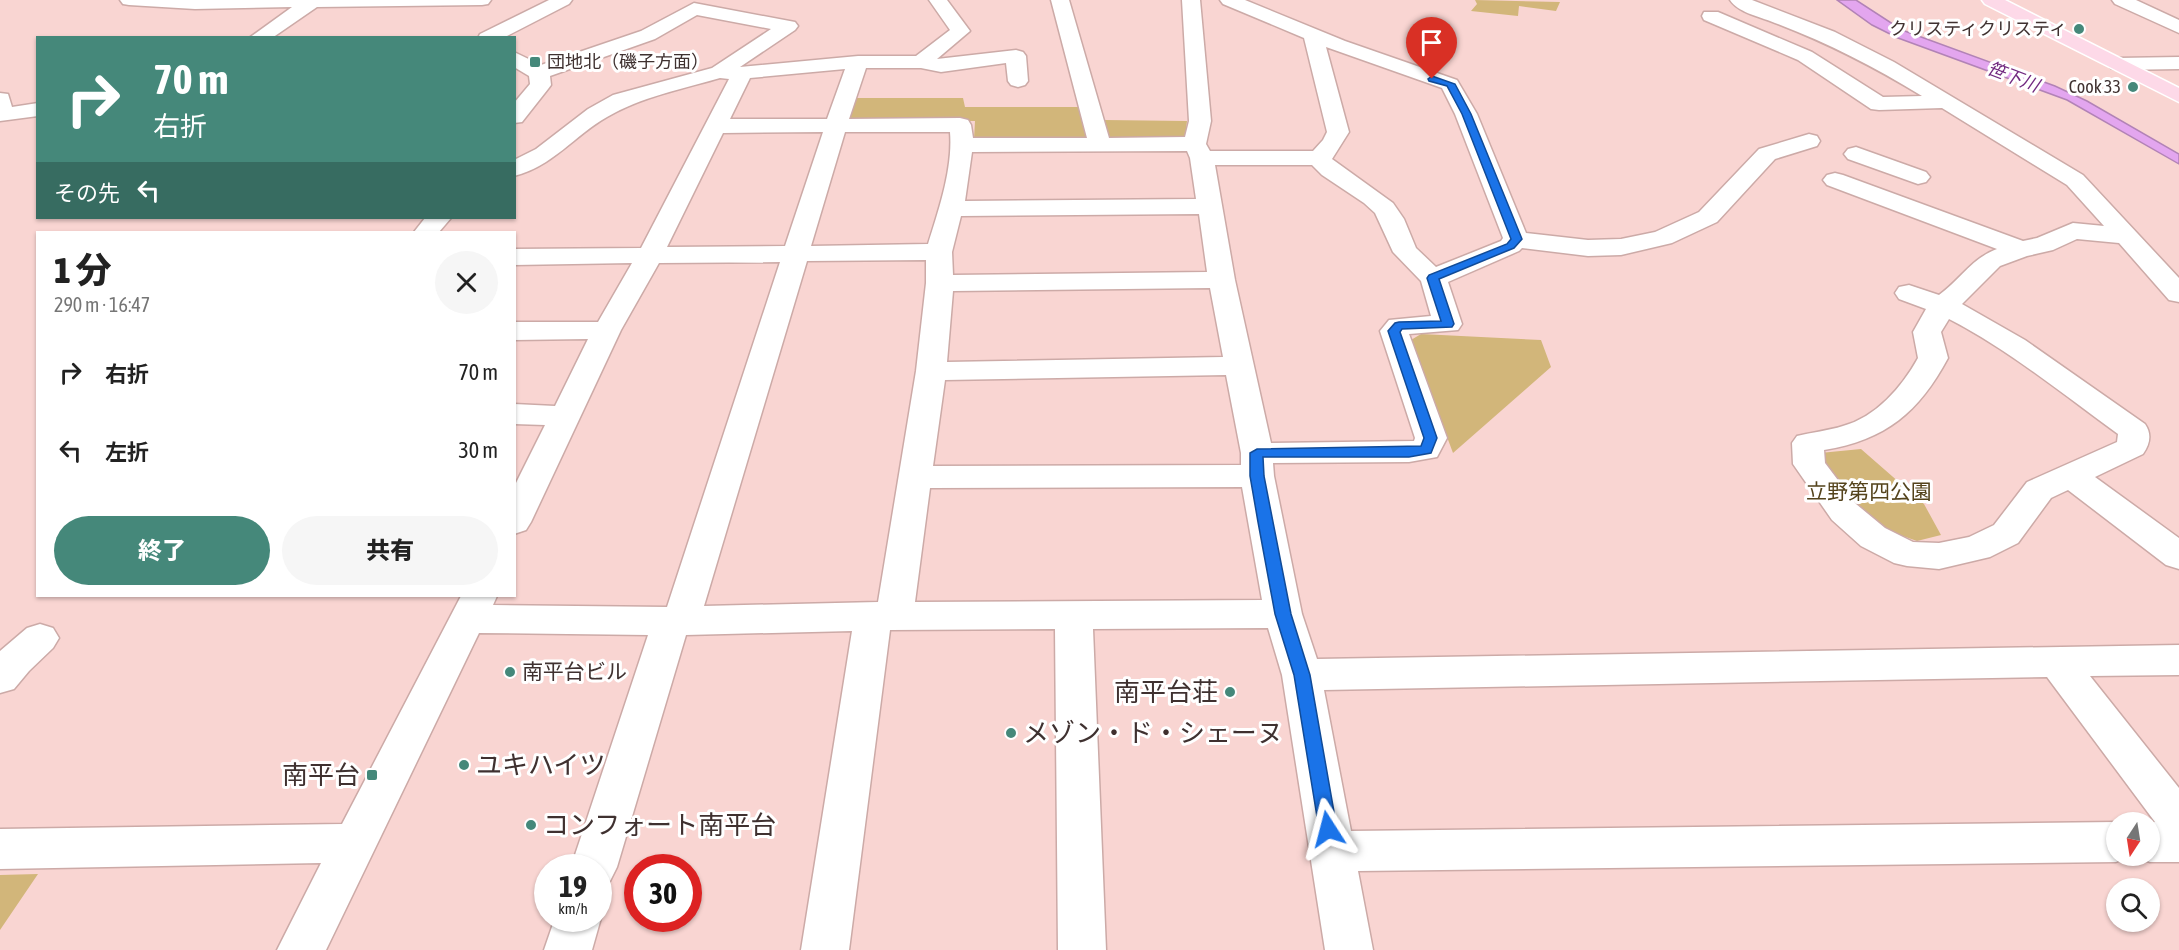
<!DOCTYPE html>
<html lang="ja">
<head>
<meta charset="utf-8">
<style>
  body { margin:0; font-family:"Asap Condensed","Noto Sans JP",sans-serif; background:#f6f6f6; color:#222; height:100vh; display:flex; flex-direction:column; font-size:22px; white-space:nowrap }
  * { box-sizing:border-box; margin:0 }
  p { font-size:20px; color:#767676 }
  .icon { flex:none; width:33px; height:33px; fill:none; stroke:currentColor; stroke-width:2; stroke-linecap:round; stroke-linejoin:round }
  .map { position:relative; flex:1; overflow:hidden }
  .sheet { position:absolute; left:36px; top:231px; width:480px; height:366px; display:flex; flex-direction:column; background:#fff; border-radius:0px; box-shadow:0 2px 4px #0004 }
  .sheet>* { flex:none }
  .guide { position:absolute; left:36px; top:36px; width:480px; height:183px; border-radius:0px; box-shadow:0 2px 4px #0004; background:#45887a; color:#fff; overflow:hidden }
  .needle { width:39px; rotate:192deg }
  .controls { position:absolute; left:2106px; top:812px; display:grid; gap:12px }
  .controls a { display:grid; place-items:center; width:54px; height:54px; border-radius:50%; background:#fff; box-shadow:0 2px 4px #0004; font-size:30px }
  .speed { position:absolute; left:534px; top:854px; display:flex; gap:12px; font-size:30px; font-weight:700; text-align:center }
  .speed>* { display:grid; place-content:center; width:78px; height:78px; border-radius:50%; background:#fff; box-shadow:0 2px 4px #0004; line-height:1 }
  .speed small { font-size:15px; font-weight:400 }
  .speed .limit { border:9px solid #d22; background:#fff; color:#111 }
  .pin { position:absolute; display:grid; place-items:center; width:51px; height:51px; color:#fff; margin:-62px -26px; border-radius:50% 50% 50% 0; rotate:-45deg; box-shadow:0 0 6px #0007 }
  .pin .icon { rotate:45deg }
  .me { position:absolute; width:66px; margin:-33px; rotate:351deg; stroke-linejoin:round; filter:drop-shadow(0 0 4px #0008) }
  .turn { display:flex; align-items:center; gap:21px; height:126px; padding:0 18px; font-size:27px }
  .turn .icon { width:78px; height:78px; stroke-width:2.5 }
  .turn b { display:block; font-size:42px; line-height:51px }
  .then { display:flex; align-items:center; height:57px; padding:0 18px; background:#0003; gap:12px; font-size:22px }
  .round { display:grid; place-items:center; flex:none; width:63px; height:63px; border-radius:32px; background:#f6f6f6 }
  .overview { display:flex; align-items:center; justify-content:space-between; height:102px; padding:0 18px }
  h1 { font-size:36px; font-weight:800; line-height:45px }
  .action { display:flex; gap:12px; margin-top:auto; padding:12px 18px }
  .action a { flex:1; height:69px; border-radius:36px; background:#45887a; color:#fff; font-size:24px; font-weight:800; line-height:69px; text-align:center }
  .action a+a { background:#f6f6f6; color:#222 }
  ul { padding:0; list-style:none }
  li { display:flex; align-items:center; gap:18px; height:78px; padding:0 18px }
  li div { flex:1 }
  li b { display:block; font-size:22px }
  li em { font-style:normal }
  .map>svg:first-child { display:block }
  .green { fill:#d2b67a }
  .water { fill:#e3a6ef; stroke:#b283b6; stroke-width:1.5 }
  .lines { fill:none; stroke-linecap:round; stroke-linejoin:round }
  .street-casing { stroke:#ccaaa7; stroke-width:3 }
  .primary-casing { stroke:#fff; stroke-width:3 }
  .street { fill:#fff; fill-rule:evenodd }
  .primary { fill:#fdd9e8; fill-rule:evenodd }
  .route { fill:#1a73e8; stroke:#114b97; stroke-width:1.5 }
  .poi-dot { fill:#45887a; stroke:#fff; stroke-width:2 }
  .labels { text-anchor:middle; stroke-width:6; stroke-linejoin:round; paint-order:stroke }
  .far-poi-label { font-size:18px; fill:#3f3130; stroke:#fff; text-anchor:end }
  .far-water-label { font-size:18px; font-style:italic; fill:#722a80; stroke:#fff }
  .park-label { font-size:21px; fill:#54431c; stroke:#fff }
  .poi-label { font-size:21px; fill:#3f3130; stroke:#fff; text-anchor:start }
  .near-poi-label { font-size:26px; fill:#3f3130; stroke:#fff; text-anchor:start }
</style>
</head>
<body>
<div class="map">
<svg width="2179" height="950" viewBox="0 0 2179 950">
  <rect width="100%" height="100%" fill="#f9d5d2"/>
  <path class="green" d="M 1475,0 L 1560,2 L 1556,11 L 1519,6 L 1518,16 L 1471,11 L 1477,4 Z
    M 854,98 L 963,98 L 965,107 L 1082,107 L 1089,138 L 974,139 L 975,121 L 848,120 Z
    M 1104,120 L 1187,121 L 1185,139 L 1107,138 Z
    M 1421,334 L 1541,340 L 1551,367 L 1453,453 L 1411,340 Z
    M 1861,449 L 1924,504 L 1941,535 L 1917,541 L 1874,526 L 1848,510 L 1820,453 Z
    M 38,874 L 0,930 L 0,875 Z"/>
  <path class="water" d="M 1837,0 L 1856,0 L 1902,30 L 2055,86 L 2087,101 L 2179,154 L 2179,164 L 2067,100 L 1898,38 L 1872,25 Z"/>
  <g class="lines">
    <g class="street-casing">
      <path id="street" d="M 120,0 L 491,0 L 488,4 L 482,5 L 317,7 L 272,38 L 249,38 L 292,7 L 195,9 L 129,5 L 123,4 Z
        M 549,0 L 572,0 L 569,4 L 503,38 L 478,38 L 480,34 Z
        M 929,0 L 947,0 L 970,31 L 937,59 L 1016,50 L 1023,52 L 1026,56 L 1028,81 L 1025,85 L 1018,87 L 1011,85 L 1008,81 L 1006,63 L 941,72 L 921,68 L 866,68 L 849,119 L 960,118 L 968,120 L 971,125 L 973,138 L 1087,138 L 1051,0 L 1069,0 L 1109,138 L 1185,137 L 1189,121 L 1182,0 L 1200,0 L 1211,121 L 1206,144 L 1210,151 L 1313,151 L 1323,140 L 1327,132 L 1304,38 L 1223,4 L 1220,0 L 1245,0 L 1345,41 L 1457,80 L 1477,114 L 1526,233 L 1588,240 L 1621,239 L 1655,232 L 1699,212 L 1759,149 L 1809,134 L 1817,136 L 1820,141 L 1817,146 L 1775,159 L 1717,222 L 1672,243 L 1621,255 L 1588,256 L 1522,248 L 1519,251 L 1448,282 L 1462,324 L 1458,330 L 1409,334 L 1447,438 L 1437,457 L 1409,462 L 1273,463 L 1274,476 L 1302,614 L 1317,659 L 2179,645 L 2179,675 L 2090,676 L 2179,788 L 2179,862 L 2150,862 L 2134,856 L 2150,855 L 2150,823 L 2155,822 L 2047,677 L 1324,690 L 1351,831 L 2116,822 L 2116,855 L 2132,855 L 2116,862 L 1358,871 L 1373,950 L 1325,950 L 1282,675 L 1268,628 L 1093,629 L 1106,950 L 1058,950 L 1055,629 L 890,630 L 849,950 L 801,950 L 852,631 L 686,635 L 617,867 L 610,881 L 598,886 L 598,867 L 571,867 L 648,635 L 479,633 L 326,950 L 277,950 L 321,863 L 0,869 L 0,829 L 342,824 L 461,596 L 497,596 L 493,605 L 667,607 L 780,262 L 659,263 L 621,330 L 531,522 L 526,530 L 514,534 L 514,487 L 545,425 L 514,424 L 514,404 L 555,406 L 588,339 L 514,340 L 514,322 L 598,322 L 632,263 L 514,265 L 514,249 L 641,248 L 729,79 L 720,78 C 682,89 641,97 607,117 C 575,135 552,167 514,176 L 514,160 L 536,149 L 588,109 L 613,95 L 712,68 L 771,29 L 697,15 L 655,39 L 550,76 L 551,85 L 548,89 L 522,122 L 514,123 L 514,103 L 530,84 L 529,76 L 514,67 L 514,52 L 541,65 L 641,31 L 694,3 L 795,22 L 798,26 L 795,30 L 740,67 L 858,56 L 916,56 L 950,30 ZM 1326,47 L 1442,88 L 1455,114 L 1503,238 L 1501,241 L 1436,267 L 1416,248 L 1404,219 L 1393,203 L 1332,159 L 1349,132 ZM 845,69 L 827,119 L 730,119 L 750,78 ZM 823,132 L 785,246 L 667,247 L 723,133 ZM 845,132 L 950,132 C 953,168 939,209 928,244 L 811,246 ZM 1187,151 L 1190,158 L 1196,199 L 965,201 L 972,152 ZM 1215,165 L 1312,165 L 1322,175 L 1364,203 L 1375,213 L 1393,252 L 1421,281 L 1431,316 L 1389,320 L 1380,331 L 1415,438 L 1414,441 L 1271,443 L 1235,280 ZM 1199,214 L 1207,272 L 953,275 L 952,252 L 961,216 ZM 926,260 L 926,283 L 916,371 L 878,602 L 704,606 L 807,261 ZM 1210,288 L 1223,357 L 947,362 L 953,291 ZM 1226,375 L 1241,453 L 1241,465 L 933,466 L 945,380 ZM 1242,487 L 1262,600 L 915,602 L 930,488 Z
        M 1730,0 L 1752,0 L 1835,32 L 1894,62 L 2083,175 L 2179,278 L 2179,302 L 2169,300 L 2119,243 L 2077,239 L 2053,250 L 2027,256 L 2000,266 L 1962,304 L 2025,340 L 2145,424 C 2152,434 2150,444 2143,454 L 2095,477 L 2179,538 L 2179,569 L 2166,565 L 2068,490 L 2051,498 L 2018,543 L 1990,557 L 1939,569 L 1907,566 L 1894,563 L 1861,546 L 1832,520 L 1793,464 L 1792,443 L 1797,436 C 1812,432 1828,431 1843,426 C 1876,417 1902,387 1918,358 L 1913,332 L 1926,309 L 1899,299 L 1895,293 L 1899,287 L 1909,285 L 1939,295 C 1960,280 1972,258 1997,249 L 1827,185 L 1823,180 L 1827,175 L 1835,173 L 1843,175 L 2023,241 L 2037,238 L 2073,223 L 2104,226 L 2067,185 L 1942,108 L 1879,110 L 1871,109 L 1798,60 L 1704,20 L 1702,16 L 1704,12 L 1718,12 L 1812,52 L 1883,97 L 1922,96 C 1871,65 1826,42 1770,21 C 1757,16 1738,12 1730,0 ZM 1949,319 C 2009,350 2063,394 2118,434 L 2117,442 L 2027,482 L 1994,525 L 1969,537 L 1939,543 L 1913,542 L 1885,528 L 1856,504 L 1825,463 L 1824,450 C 1886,440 1919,412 1948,358 L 1941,332 Z
        M 2112,0 L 2136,0 L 2179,20 L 2179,33 L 2115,4 Z
        M 2179,57 L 2179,69 L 2118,70 L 2111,68 L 2108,64 L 2111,60 L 2118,58 Z
        M 0,93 L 8,94 L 12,107 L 38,103 L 38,116 L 0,121 Z
        M 1856,147 L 1926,172 L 1930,177 L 1926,182 L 1918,184 L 1848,159 L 1844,154 L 1848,149 Z
        M 425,218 L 451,218 L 439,232 L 414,232 Z
        M 40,624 L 53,628 L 59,638 L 53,648 L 29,671 L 14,689 L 0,693 L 0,651 L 27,628 Z
        M 598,912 L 601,918 L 592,950 L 544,950 L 555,918 L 598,918 Z"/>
    </g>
    <g class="primary-casing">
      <path id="primary" d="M 1982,0 L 2005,0 L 2179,88 L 2179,102 L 1985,4 Z"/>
    </g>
    <use href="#street" class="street"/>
    <use href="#primary" class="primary"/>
  </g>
  <path class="route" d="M 1432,76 L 1455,84 L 1471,114 L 1522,239 L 1514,248 L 1439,279 L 1454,324 L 1452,327 L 1402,329 L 1400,332 L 1437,438 L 1431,453 L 1409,457 L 1263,457 L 1264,476 L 1291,614 L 1310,675 L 1337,829 L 1334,835 L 1328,837 L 1322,835 L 1319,829 L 1294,675 L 1275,614 L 1258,522 L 1250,476 L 1250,453 L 1257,449 L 1421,446 L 1424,438 L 1388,331 L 1395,323 L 1399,322 L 1441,321 L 1427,278 L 1429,275 L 1507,244 L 1511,239 L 1462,114 L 1447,86 L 1429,81 L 1428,79 Z"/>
  <g class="poi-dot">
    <circle cx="2079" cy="29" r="6"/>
    <rect x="529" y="56" width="12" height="12" rx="3"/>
    <circle cx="2133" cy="87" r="6"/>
    <circle cx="510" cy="672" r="6"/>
    <circle cx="1230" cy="692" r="6"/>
    <circle cx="1011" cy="733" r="6"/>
    <circle cx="464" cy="765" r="6"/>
    <rect x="366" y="769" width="12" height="12" rx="3"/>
    <circle cx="531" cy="825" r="6"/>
  </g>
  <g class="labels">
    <g class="far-poi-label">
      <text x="2067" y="35">クリスティクリスティ</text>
      <text x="547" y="68" text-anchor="start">団地北（磯子方面）</text>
      <text x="2121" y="93">Cook 33</text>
    </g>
    <g class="far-water-label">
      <text transform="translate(2013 77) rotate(21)" y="6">笹下川</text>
    </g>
    <g class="park-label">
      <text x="1869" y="499">立野第四公園</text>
    </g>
    <g class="poi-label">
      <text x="522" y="679">南平台ビル</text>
    </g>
    <g class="near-poi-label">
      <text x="1218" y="701" text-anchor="end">南平台荘</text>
      <text x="1023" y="742">メゾン・ド・シェーヌ</text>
      <text x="476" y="774">ユキハイツ</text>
      <text x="360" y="784" text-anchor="end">南平台</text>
      <text x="543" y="834">コンフォート南平台</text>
    </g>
  </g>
</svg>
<div class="controls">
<a><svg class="needle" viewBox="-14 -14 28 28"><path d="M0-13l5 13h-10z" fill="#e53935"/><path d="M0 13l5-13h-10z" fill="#767676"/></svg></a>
<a><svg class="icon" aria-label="search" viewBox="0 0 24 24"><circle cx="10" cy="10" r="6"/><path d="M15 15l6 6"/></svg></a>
</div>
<div class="speed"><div>19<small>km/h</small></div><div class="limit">30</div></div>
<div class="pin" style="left:1432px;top:79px;background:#d93025"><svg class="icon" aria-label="arrive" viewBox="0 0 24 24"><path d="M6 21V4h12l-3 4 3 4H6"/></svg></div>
<svg class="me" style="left:1328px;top:829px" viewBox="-20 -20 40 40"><path d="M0-17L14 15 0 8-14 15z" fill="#1a73e8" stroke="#fff" stroke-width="4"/></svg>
<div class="guide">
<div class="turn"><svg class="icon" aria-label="right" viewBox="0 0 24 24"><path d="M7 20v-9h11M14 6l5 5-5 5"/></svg><div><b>70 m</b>右折</div></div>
<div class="then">その先<svg class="icon" aria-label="left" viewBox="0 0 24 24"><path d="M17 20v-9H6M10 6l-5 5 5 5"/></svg></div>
</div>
<section class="sheet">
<div class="overview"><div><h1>1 分</h1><p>290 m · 16:47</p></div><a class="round"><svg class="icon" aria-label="close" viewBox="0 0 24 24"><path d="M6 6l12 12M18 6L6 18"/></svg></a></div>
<ul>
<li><svg class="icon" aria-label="right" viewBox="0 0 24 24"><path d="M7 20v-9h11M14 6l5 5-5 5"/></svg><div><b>右折</b></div><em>70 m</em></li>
<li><svg class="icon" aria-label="left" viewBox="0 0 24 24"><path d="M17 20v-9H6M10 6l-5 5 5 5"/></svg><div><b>左折</b></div><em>30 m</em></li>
</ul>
<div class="action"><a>終了</a><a>共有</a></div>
</section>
</div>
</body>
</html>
